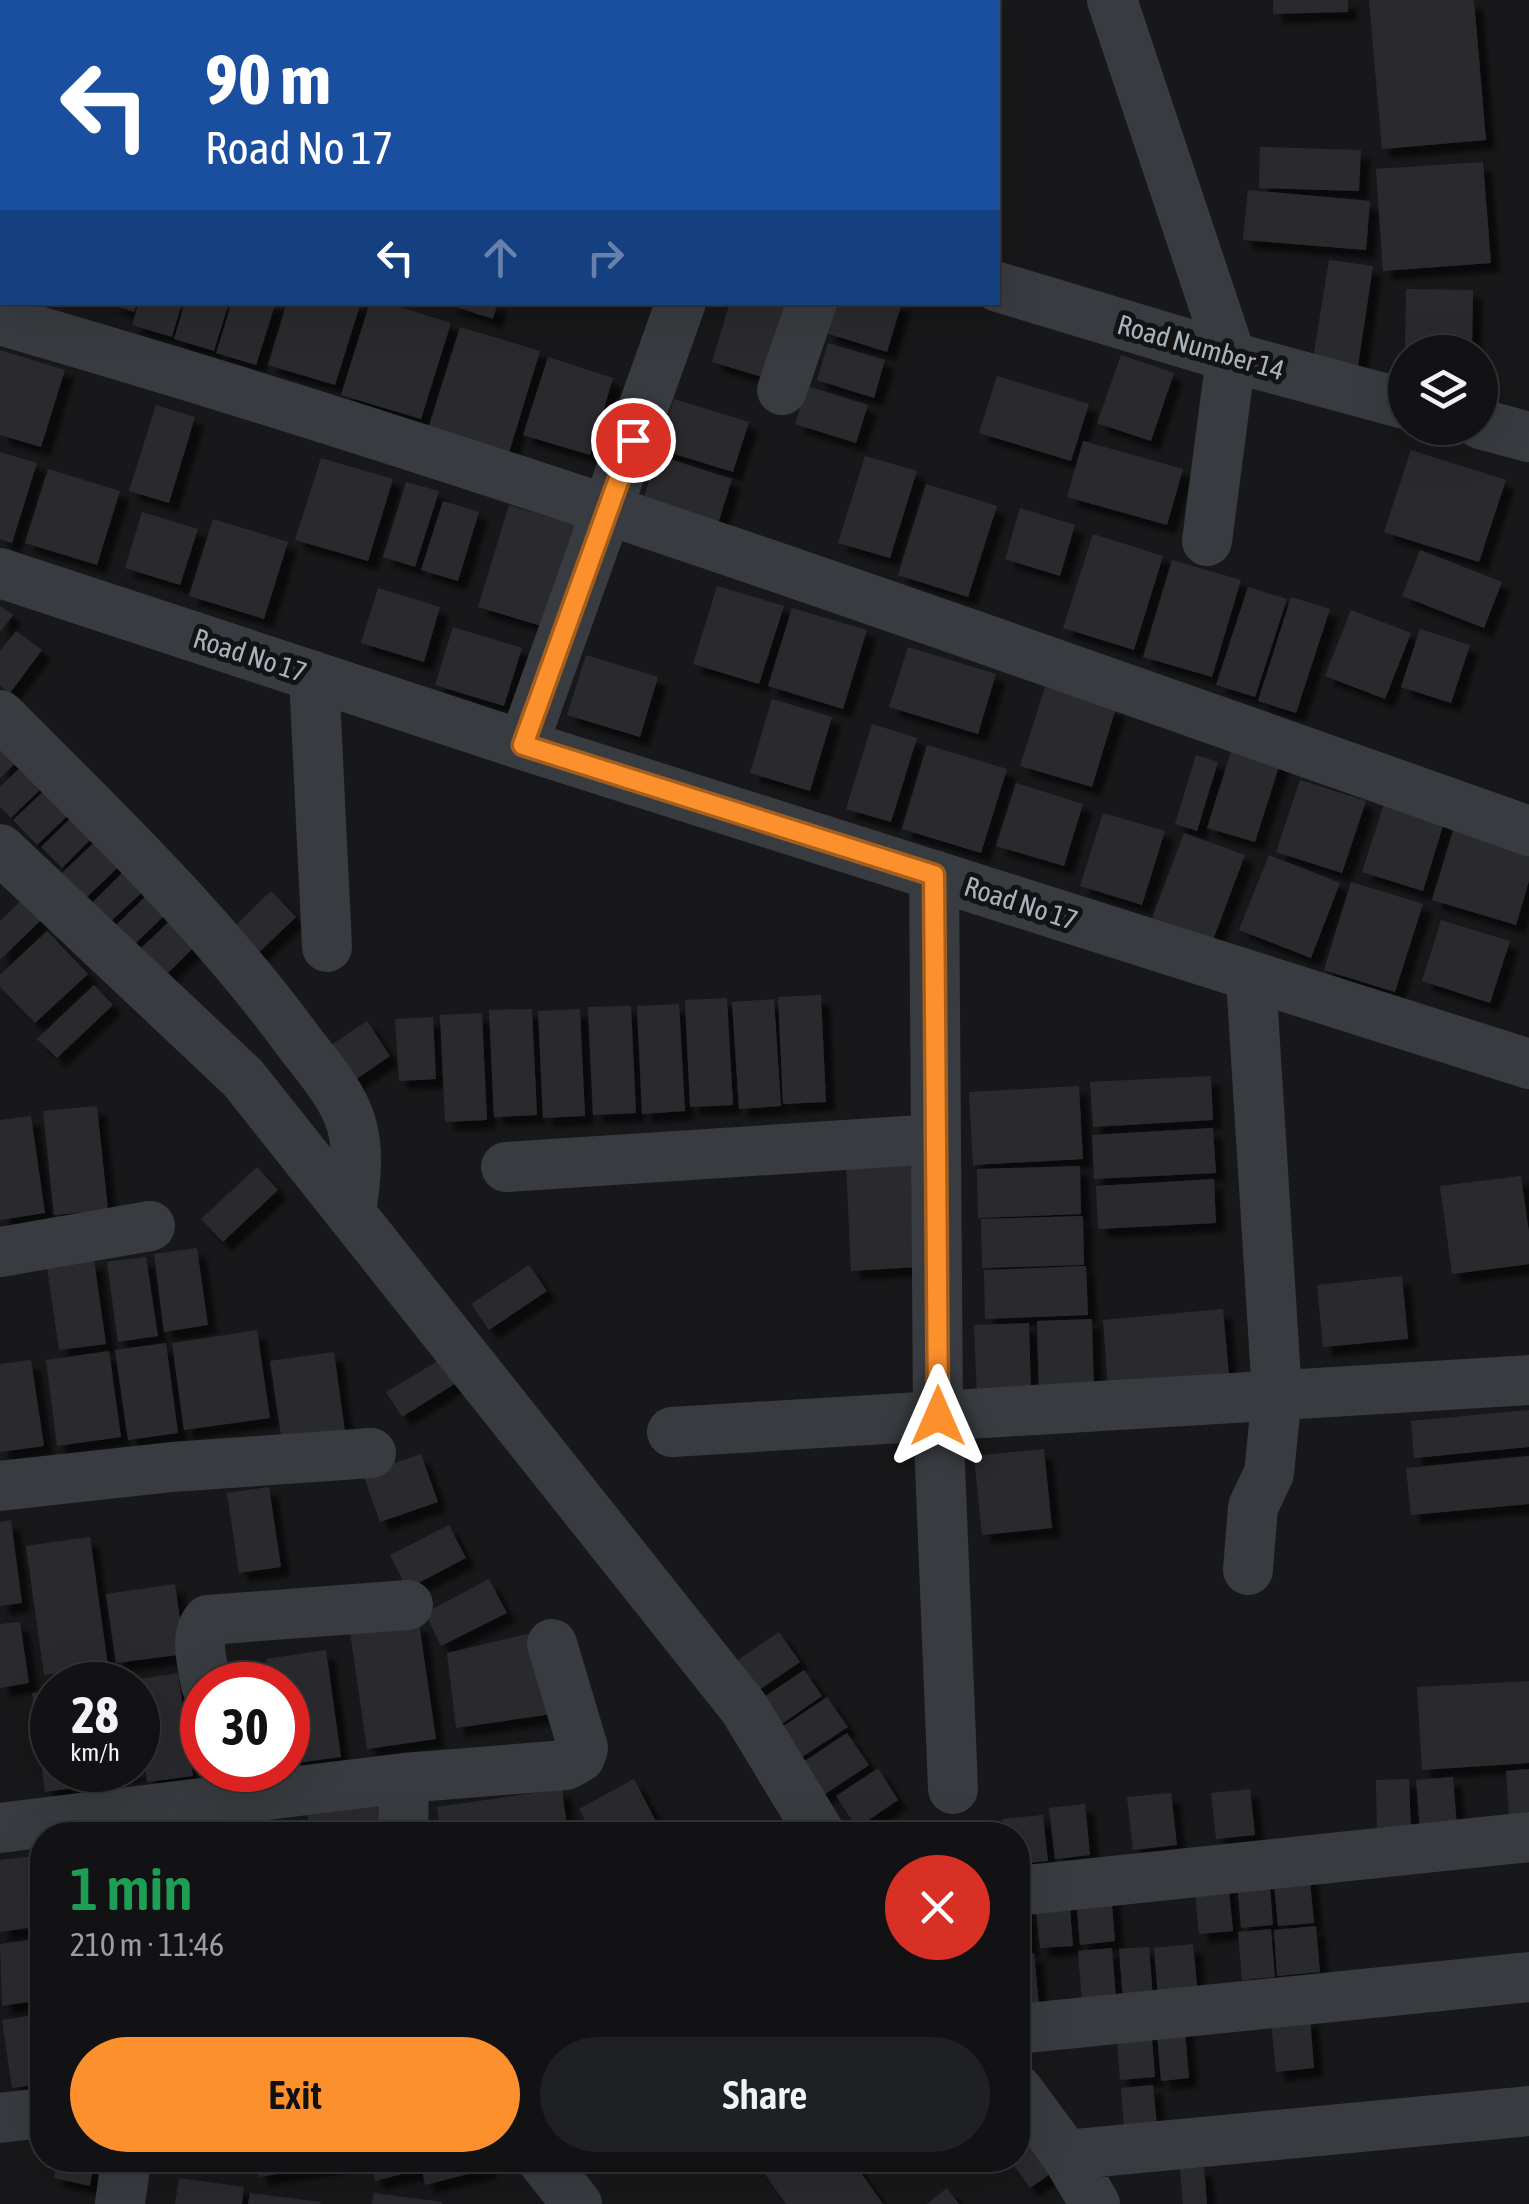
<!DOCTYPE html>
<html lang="en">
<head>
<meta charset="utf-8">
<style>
  body { margin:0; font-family:"Asap Condensed",sans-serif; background:#1f2022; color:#f1f3f6; height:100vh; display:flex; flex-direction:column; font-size:38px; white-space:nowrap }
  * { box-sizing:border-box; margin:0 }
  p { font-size:32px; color:#9c9ea0 }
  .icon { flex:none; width:55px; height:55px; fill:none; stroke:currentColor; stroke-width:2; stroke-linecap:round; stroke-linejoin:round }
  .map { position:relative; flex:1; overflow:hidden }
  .side { position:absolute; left:30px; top:1822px; width:1000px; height:350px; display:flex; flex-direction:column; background:#121214; border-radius:40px; box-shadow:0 10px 40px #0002,0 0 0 2px #313234 }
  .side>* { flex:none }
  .top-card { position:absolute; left:0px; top:0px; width:1000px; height:305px; box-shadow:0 10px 40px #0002,0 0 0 2px #313234; background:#1a4fa0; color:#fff; overflow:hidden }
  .buttons { position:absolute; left:1388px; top:335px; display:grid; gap:20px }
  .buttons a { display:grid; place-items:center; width:110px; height:110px; border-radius:50%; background:#121214; box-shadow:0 10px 40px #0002,0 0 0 2px #313234; font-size:50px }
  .speed { position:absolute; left:30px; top:1662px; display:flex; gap:20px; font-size:50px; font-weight:700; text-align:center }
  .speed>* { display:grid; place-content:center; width:130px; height:130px; border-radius:50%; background:#121214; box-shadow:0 10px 40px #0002,0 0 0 2px #313234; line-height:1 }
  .speed small { font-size:25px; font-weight:400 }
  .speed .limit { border:15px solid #d22; background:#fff; color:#111 }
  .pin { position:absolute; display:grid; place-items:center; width:85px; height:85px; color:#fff; margin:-42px; border:5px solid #fff; border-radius:50%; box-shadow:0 2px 10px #0007 }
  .me { position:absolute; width:110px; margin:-55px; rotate:0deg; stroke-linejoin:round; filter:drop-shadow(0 0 8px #0008) }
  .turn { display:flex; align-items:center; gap:35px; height:210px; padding:0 40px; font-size:45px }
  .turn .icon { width:130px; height:130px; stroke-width:2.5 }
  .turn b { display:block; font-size:70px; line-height:85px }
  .lanes { display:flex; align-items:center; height:95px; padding:0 40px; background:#0003; justify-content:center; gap:50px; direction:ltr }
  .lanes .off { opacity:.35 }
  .round { display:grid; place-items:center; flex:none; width:105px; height:105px; border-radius:52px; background:#1f2022 }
  .summary { display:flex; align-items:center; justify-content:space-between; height:170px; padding:0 40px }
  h1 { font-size:60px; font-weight:600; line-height:75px; color:#1e9e55 }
  .action { display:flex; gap:20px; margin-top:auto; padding:20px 40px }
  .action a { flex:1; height:115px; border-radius:60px; background:#fc902d; color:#111; font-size:40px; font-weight:600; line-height:115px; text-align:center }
  .action a+a { background:#1f2022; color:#f1f3f6 }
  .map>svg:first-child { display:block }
  .building { fill:#2b2b2e; filter:url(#shadow) }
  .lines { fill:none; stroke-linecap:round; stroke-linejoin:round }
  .street { stroke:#383b3f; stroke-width:50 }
  .route-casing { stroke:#a45e1d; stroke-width:25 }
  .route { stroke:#fc902d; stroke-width:18 }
  .labels { text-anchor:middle; stroke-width:10; stroke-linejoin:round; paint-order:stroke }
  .street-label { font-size:28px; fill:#a9b2ba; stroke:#131315 }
</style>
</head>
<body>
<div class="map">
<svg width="1529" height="2204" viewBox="0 0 1529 2204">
  <defs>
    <filter id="shadow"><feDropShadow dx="9" dy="9" stdDeviation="2.5" flood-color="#0009"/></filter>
  </defs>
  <rect width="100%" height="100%" fill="#18181a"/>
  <path class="building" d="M 1273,0 L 1348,0 L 1348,12 L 1273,14 Z
    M 1369,0 L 1474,0 L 1486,140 L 1382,149 Z
    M 1260,147 L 1361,150 L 1359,191 L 1259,188 Z
    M 1483,162 L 1491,263 L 1383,271 L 1376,169 Z
    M 1248,190 L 1370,201 L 1366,250 L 1243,240 Z
    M 1329,260 L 1373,266 L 1358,366 L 1313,359 Z
    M 1406,289 L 1473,290 L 1472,352 L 1405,352 Z
    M 105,302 L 137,302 L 134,312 Z
    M 139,302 L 182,302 L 172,337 L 132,325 Z
    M 185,302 L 229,302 L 214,351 L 174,339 Z
    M 232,302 L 276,302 L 256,365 L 216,353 Z
    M 287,302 L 361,302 L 335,385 L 268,365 Z
    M 370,302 L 384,302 L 451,323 L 421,419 L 341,395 Z
    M 441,302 L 498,302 L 493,319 Z
    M 730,302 L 800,302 L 776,381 L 712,362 Z
    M 836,302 L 902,302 L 887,352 L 826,333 Z
    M 460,327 L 540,351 L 508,456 L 427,432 Z
    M 828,343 L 885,360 L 874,398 L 817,380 Z
    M 0,350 L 65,370 L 41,447 L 0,435 Z
    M 1121,355 L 1174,373 L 1151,441 L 1097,423 Z
    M 548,357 L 613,378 L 590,455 L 523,435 Z
    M 997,376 L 1089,404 L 1071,461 L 979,433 Z
    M 807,386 L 868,405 L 856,443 L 795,424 Z
    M 674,399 L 749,422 L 733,472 L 658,449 Z
    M 156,405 L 195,417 L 169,503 L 129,491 Z
    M 1083,441 L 1183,469 L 1167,525 L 1067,497 Z
    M 1411,450 L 1506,480 L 1479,562 L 1384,532 Z
    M 0,452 L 37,463 L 12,543 L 0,539 Z
    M 657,455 L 732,479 L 717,527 L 642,504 Z
    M 865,456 L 917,471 L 890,558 L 838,543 Z
    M 321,458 L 393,479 L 368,561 L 295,540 Z
    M 48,469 L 120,491 L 97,565 L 25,543 Z
    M 406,482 L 439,491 L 415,567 L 383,557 Z
    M 926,484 L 997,506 L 968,597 L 898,575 Z
    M 443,501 L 479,512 L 458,581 L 421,570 Z
    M 509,505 L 577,526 L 545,627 L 478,607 Z
    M 1020,508 L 1075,525 L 1060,576 L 1005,559 Z
    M 142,512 L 198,529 L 180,585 L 125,568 Z
    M 213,519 L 288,542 L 264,619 L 189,596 Z
    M 1093,534 L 1163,556 L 1134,650 L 1063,628 Z
    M 1420,550 L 1502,582 L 1484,628 L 1402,596 Z
    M 1172,560 L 1241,580 L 1212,677 L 1143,657 Z
    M 717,586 L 784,606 L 759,684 L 693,664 Z
    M 1248,587 L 1287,599 L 1255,697 L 1216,685 Z
    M 378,588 L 440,607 L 424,662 L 361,643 Z
    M 1291,597 L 1330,609 L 1296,713 L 1258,701 Z
    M 0,606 L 13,615 L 0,632 Z
    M 792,608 L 867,630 L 843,709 L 768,686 Z
    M 1351,610 L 1411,633 L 1385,699 L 1325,676 Z
    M 453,627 L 522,648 L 504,706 L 435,685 Z
    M 1420,629 L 1470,645 L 1451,703 L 1401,687 Z
    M 16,631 L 42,650 L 10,693 L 0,686 L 0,651 Z
    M 908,647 L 996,674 L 978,734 L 889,707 Z
    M 586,655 L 658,677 L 640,737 L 567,715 Z
    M 1045,687 L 1116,708 L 1092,787 L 1020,766 Z
    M 772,699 L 832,717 L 810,791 L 750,773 Z
    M 872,724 L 917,738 L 891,822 L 846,809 Z
    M 0,732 L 23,756 L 0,778 Z
    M 1234,742 L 1282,757 L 1255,842 L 1207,828 Z
    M 927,745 L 1007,769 L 981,853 L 902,829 Z
    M 33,755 L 54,776 L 11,818 L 0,807 L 0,787 Z
    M 1196,755 L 1218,762 L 1197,831 L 1175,824 Z
    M 56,779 L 80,804 L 37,845 L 13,820 Z
    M 1300,780 L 1366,801 L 1342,873 L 1276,852 Z
    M 1016,783 L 1083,804 L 1064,866 L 996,846 Z
    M 1386,798 L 1446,816 L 1423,891 L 1362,872 Z
    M 84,805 L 105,825 L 62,868 L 41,847 Z
    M 1103,813 L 1165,831 L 1142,905 L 1080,886 Z
    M 1457,818 L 1529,840 L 1529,881 L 1516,925 L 1432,900 Z
    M 107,830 L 131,855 L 86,898 L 62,873 Z
    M 1184,833 L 1245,855 L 1213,940 L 1152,918 Z
    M 1269,855 L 1340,883 L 1311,958 L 1239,930 Z
    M 131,864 L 151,884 L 110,922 L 92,903 Z
    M 1351,882 L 1423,904 L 1395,992 L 1324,970 Z
    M 153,889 L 172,908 L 132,947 L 113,928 Z
    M 271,891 L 296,917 L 252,959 L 227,934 Z
    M 22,900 L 41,920 L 0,960 L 0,921 Z
    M 181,910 L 206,935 L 165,976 L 139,950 Z
    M 1441,920 L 1510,941 L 1490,1003 L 1422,981 Z
    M 47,931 L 88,974 L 35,1023 L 0,987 L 0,975 Z
    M 94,985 L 113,1005 L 57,1058 L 37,1039 Z
    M 821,995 L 826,1102 L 783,1104 L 778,997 Z
    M 727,998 L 733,1105 L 690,1107 L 685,1000 Z
    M 774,999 L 781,1106 L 739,1109 L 732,1002 Z
    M 679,1004 L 685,1111 L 642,1114 L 637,1006 Z
    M 631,1006 L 636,1113 L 593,1115 L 588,1007 Z
    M 532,1009 L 537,1115 L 494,1117 L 489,1010 Z
    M 580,1009 L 585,1116 L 543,1118 L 538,1011 Z
    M 482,1013 L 487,1120 L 445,1122 L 440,1015 Z
    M 433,1017 L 436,1079 L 399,1081 L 395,1019 Z
    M 367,1021 L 390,1056 L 352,1082 L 328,1047 Z
    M 1211,1076 L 1213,1120 L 1093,1127 L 1090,1082 Z
    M 1079,1086 L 1083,1159 L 973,1165 L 969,1092 Z
    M 97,1106 L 108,1210 L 54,1215 L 43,1111 Z
    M 31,1116 L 45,1213 L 0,1220 L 0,1120 Z
    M 1213,1128 L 1216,1173 L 1094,1179 L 1092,1135 Z
    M 914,1161 L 919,1267 L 851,1271 L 846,1164 Z
    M 1080,1166 L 1081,1214 L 978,1218 L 977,1169 Z
    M 257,1167 L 278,1190 L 223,1242 L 201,1219 Z
    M 1521,1176 L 1529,1232 L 1529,1264 L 1452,1274 L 1440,1186 Z
    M 1214,1179 L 1216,1223 L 1098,1229 L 1096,1186 Z
    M 1083,1216 L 1084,1265 L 982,1268 L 981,1219 Z
    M 197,1248 L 208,1325 L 164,1332 L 154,1254 Z
    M 146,1257 L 158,1336 L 118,1342 L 107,1262 Z
    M 94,1260 L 106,1344 L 59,1350 L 47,1267 Z
    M 529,1265 L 547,1291 L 489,1330 L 471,1304 Z
    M 1086,1266 L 1088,1315 L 985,1319 L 984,1270 Z
    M 1402,1276 L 1408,1339 L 1323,1347 L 1317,1285 Z
    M 1223,1309 L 1229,1376 L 1108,1386 L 1103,1320 Z
    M 1092,1319 L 1094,1393 L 1039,1395 L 1037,1321 Z
    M 1029,1323 L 1031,1394 L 977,1396 L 974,1325 Z
    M 257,1330 L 270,1418 L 184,1430 L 172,1343 Z
    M 166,1343 L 178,1433 L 128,1440 L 115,1350 Z
    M 109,1351 L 121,1437 L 57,1446 L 46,1360 Z
    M 334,1352 L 345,1432 L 282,1441 L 270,1361 Z
    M 441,1359 L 456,1383 L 402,1417 L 386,1392 Z
    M 31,1360 L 44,1446 L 0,1452 L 0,1364 Z
    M 1529,1410 L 1529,1447 L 1414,1458 L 1411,1421 Z
    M 1044,1449 L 1052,1528 L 982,1535 L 974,1456 Z
    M 421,1454 L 438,1502 L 380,1522 L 363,1474 Z
    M 1529,1456 L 1529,1504 L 1411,1515 L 1406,1468 Z
    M 269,1487 L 281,1567 L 239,1573 L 227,1493 Z
    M 11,1520 L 22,1603 L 0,1606 L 0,1522 Z
    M 449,1525 L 466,1558 L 407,1589 L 390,1555 Z
    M 90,1537 L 108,1666 L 44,1675 L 26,1546 Z
    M 489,1579 L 507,1613 L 441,1646 L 425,1613 Z
    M 175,1584 L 185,1654 L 116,1663 L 106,1594 Z
    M 20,1622 L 29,1683 L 0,1688 L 0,1624 Z
    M 419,1623 L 436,1739 L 367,1749 L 350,1632 Z
    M 540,1631 L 552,1714 L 456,1728 L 447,1653 Z
    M 779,1632 L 800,1662 L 749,1697 L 729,1666 Z
    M 326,1650 L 341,1757 L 288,1764 L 288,1685 L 270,1685 L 266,1659 Z
    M 804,1670 L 822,1696 L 776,1728 L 758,1701 Z
    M 178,1673 L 193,1776 L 147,1782 L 138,1711 L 138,1685 L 134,1685 L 133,1680 Z
    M 122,1679 L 122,1685 L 97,1685 L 97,1683 Z
    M 1529,1681 L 1529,1763 L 1422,1770 L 1417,1687 Z
    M 52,1690 L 52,1770 L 76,1770 L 79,1787 L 45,1792 L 32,1693 Z
    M 827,1697 L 848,1727 L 796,1761 L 776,1731 Z
    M 847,1733 L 869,1765 L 819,1798 L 797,1766 Z
    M 878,1768 L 898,1800 L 857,1828 L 836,1796 Z
    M 1529,1769 L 1529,1814 L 1509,1816 L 1506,1771 Z
    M 85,1770 L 138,1770 L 138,1772 L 86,1780 Z
    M 1453,1777 L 1457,1827 L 1420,1830 L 1416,1780 Z
    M 634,1779 L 663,1835 L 593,1835 L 579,1809 Z
    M 1409,1779 L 1411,1833 L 1377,1834 L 1376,1780 Z
    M 562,1789 L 568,1835 L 441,1835 L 437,1807 Z
    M 1250,1789 L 1255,1835 L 1216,1839 L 1211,1793 Z
    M 1171,1793 L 1177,1845 L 1133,1850 L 1127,1797 Z
    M 377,1804 L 381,1835 L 311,1835 L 307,1813 Z
    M 1085,1804 L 1090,1855 L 1055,1859 L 1049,1808 Z
    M 1043,1815 L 1048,1861 L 1018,1864 L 1018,1835 L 1004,1835 L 1002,1819 Z
    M 244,1819 L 246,1835 L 158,1835 L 157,1831 Z
    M 995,1823 L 996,1835 L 948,1835 L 948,1827 Z
    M 42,1855 L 42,1926 L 0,1932 L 0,1860 Z
    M 1309,1871 L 1314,1923 L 1278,1926 L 1273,1874 Z
    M 1269,1876 L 1273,1925 L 1241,1928 L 1237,1879 Z
    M 1228,1879 L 1233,1931 L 1199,1934 L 1194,1882 Z
    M 1111,1893 L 1115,1941 L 1080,1945 L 1076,1896 Z
    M 1069,1897 L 1073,1946 L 1040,1948 L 1035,1900 Z
    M 1026,1899 L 1030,1948 L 1018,1949 L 1018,1900 Z
    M 1316,1926 L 1320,1972 L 1277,1976 L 1274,1930 Z
    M 1271,1929 L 1275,1977 L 1242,1980 L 1238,1932 Z
    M 42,1938 L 42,2000 L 2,2006 L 0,1944 Z
    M 1193,1944 L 1198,1995 L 1158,1998 L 1154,1948 Z
    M 1149,1947 L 1153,1998 L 1123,2000 L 1119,1949 Z
    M 1112,1948 L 1116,1999 L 1082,2002 L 1078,1951 Z
    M 1034,1953 L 1039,2005 L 1018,2007 L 1018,1954 Z
    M 42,2014 L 42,2084 L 12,2088 L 2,2020 Z
    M 1310,2017 L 1314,2068 L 1276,2072 L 1271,2021 Z
    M 1184,2019 L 1189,2078 L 1161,2081 L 1156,2021 Z
    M 1151,2026 L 1155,2077 L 1120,2080 L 1116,2028 Z
    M 1153,2085 L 1157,2126 L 1124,2129 L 1121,2088 Z
    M 1034,2133 L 1059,2168 L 1030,2188 L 1010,2160 L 1018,2160 L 1018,2145 Z
    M 58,2160 L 94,2160 L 90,2186 L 54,2178 Z
    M 256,2160 L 334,2160 L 335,2165 L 259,2177 Z
    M 370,2160 L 486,2160 L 488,2169 L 425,2185 L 422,2169 L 375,2181 Z
    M 755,2160 L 852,2160 L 883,2204 L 786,2204 Z
    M 1204,2167 L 1207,2204 L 1183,2204 L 1180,2169 Z
    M 179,2178 L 244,2187 L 242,2204 L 175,2204 Z
    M 947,2188 L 959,2204 L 927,2204 Z
    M 250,2193 L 321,2202 L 320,2204 L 248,2204 Z
    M 374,2193 L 442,2202 L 442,2204 L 372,2204 Z"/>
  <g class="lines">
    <path class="street" d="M 45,0 L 53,2
      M 1112,0 L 1231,357 L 1207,541
      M 461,2 L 461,0
      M 756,2 L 756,0
      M 998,287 L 1231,357 L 1405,404
      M 0,320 C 517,469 1022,652 1529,831
      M 782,390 L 812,302
      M 1480,424 L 1529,437
      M 0,573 L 523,745 L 1529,1064
      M 314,676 L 327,947
      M 0,715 C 102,817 207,918 293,1034 C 313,1062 341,1090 351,1123 C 360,1153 355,1184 351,1214
      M 523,745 L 681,302
      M 0,849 L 243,1078 L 744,1708 L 821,1835
      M 936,1139 L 938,1415 L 953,1789
      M 506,1167 L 936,1139 L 934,875
      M 0,1252 L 150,1226
      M 672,1432 L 1529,1380
      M 0,1486 L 172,1467 L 371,1453
      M 1248,1570 L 1253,1507 L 1269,1473 L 1277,1395 L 1251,978
      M 206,1685 C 203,1663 193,1637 208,1620 L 408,1605
      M 0,1828 L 404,1778 L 566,1765 L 580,1757 L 583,1748 L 552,1644
      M 403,1835 L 404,1778
      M 1018,1891 L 1529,1837
      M 1018,2029 L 1529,1977
      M 1018,2090 L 1066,2155 L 1095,2204
      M 0,2118 L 42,2113
      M 1066,2155 L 1529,2111
      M 542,2160 L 577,2204
      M 120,2204 L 126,2160"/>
  </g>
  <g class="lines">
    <g class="route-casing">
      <path id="route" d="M 633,440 L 523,745 L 934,875 L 938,1416"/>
    </g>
    <use href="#route" class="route"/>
  </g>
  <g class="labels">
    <g class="street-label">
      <text transform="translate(1201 347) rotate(16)" y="10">Road Number 14</text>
      <text transform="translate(250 655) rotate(18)" y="10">Road No 17</text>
      <text transform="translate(1021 903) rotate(18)" y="10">Road No 17</text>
    </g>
  </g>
</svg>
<div class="buttons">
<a><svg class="icon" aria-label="layers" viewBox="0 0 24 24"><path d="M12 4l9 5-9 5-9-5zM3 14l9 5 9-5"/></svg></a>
</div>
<div class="speed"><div>28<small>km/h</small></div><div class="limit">30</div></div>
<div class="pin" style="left:633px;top:440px;background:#d93025"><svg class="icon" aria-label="arrive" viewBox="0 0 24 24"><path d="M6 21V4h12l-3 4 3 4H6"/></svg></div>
<svg class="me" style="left:938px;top:1416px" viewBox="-20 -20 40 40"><path d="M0-17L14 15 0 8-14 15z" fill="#fc902d" stroke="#fff" stroke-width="4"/></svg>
<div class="top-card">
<div class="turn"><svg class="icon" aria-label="left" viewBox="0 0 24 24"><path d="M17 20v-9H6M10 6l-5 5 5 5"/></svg><div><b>90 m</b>Road No 17</div></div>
<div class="lanes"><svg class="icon" aria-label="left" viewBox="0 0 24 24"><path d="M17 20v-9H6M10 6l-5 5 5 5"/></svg><svg class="icon off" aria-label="ahead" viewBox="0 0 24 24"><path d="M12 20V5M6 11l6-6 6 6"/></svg><svg class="icon off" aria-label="right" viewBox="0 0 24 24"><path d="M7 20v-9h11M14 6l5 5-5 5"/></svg></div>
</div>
<section class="side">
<div class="summary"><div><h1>1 min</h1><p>210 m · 11:46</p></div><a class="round" style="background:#d93025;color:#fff"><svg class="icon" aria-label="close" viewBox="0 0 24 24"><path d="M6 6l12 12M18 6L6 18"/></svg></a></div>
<div class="action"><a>Exit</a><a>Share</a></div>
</section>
</div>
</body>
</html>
